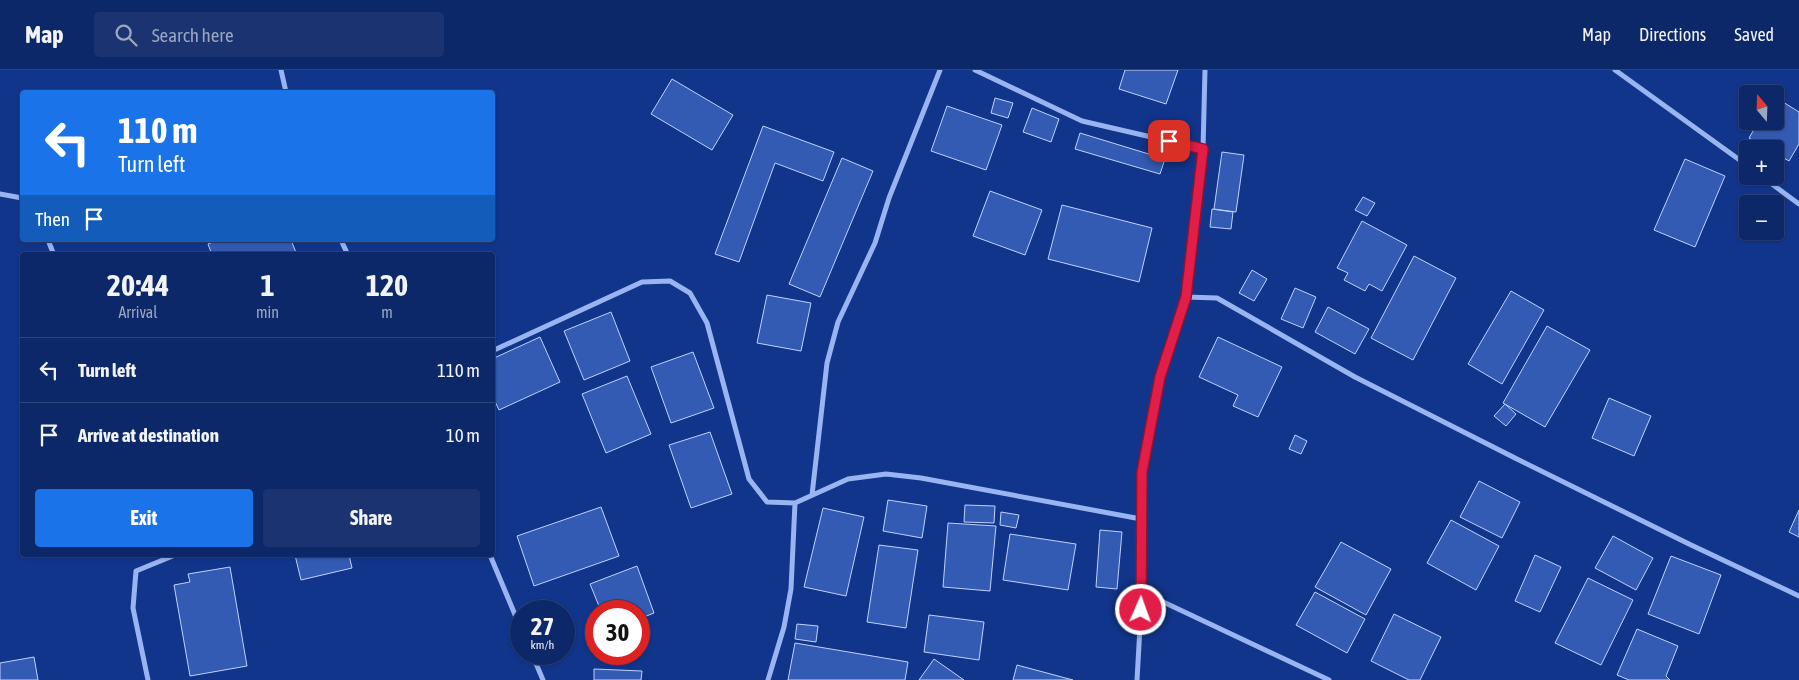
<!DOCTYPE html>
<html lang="en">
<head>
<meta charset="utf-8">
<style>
  body { margin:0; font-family:"Asap Condensed",sans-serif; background:#1b3471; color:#f1f3f6; height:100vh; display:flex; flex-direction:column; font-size:19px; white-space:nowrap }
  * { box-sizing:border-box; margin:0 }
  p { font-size:16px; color:#9aa6c0 }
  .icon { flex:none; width:28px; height:28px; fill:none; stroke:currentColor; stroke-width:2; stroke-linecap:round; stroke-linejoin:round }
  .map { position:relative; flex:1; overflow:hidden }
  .details { position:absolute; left:20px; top:182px; width:475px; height:305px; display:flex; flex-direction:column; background:#0d2868; border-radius:5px; box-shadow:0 1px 4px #0004,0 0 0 1px #2d447c }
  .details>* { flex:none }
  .banner { position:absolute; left:20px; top:20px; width:475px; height:152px; border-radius:5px; box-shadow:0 1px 4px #0004,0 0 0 1px #2d447c; background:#1a73e8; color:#fff; overflow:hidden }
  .needle { width:32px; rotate:341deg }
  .buttons { position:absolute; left:1739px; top:15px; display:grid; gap:10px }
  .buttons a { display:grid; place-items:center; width:45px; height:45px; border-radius:5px; background:#0d2868; box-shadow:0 1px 4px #0004,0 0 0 1px #2d447c; font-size:25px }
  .speed { position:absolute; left:510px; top:530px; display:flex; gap:10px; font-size:25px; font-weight:700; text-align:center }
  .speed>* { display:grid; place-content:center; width:65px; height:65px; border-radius:50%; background:#0d2868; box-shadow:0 1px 4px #0004,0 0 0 1px #2d447c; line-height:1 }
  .speed small { font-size:12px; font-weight:400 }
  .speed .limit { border:8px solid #d22; background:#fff; color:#111 }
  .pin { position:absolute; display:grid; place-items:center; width:42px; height:42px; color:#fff; margin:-21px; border-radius:10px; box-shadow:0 2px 8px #0006 }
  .me { position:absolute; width:55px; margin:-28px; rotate:2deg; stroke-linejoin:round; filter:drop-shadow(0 0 4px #0008) }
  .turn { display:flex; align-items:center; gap:18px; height:105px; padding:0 15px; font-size:22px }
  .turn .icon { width:65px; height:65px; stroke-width:2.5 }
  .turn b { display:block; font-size:35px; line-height:42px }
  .then { display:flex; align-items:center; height:48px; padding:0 15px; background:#0003; gap:10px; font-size:19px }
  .eta { display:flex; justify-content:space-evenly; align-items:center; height:85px; text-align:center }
  .eta b { font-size:30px; font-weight:700; line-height:35px }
  .action { display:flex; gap:10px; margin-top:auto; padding:10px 15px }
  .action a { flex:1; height:58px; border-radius:5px; background:#1a73e8; color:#fff; font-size:20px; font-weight:700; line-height:58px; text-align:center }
  .action a+a { background:#1b3471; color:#f1f3f6 }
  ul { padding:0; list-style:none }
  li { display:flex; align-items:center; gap:15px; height:65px; padding:0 15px; border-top:1px solid #2d447c }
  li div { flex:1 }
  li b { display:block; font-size:19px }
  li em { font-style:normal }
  header { display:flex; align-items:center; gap:30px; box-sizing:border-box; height:70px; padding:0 25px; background:#0d2868; border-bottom:1px solid #2d447c }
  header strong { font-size:24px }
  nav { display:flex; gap:28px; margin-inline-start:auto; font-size:18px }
  .search { width:350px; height:45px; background:#1b3471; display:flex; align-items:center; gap:12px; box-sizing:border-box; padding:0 18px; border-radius:5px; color:#9aa6c0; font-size:19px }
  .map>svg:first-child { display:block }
  .building { fill:#345bb3; stroke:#bfd2fd }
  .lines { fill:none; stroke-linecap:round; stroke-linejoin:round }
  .street { stroke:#98b4f1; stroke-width:5 }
  .route-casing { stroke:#92132f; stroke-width:12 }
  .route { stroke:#e11d48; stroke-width:9 }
</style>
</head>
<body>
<header>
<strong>Map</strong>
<div class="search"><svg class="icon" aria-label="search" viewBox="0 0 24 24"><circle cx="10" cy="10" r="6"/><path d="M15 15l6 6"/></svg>Search here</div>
<nav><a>Map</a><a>Directions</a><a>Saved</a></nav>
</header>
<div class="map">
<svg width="1799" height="610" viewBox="0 0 1799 610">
  <rect width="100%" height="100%" fill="#11358b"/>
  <path class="building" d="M 1125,0 L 1178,0 L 1166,34 L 1119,19 Z
    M 672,9 L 733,45 L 712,80 L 651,44 Z
    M 1775,27 L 1799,42 L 1799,74 L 1789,91 L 1775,83 L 1775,79 L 1768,79 L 1749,68 L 1759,51 L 1775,51 Z
    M 995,28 L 1013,33 L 1008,48 L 991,43 Z
    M 947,36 L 1002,55 L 986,100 L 931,81 Z
    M 1032,38 L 1059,49 L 1051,72 L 1023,62 Z
    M 763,56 L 834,82 L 823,111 L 775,93 L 739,192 L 715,184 Z
    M 1080,63 L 1165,89 L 1160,104 L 1075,79 Z
    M 1222,82 L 1244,85 L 1236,142 L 1214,139 Z
    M 842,88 L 873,101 L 820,227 L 789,214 Z
    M 1685,89 L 1725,106 L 1695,177 L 1654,160 Z
    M 990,121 L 1042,140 L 1025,185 L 973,166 Z
    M 1363,127 L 1375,133 L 1367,146 L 1355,140 Z
    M 1062,135 L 1152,158 L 1139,212 L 1048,189 Z
    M 1212,139 L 1233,142 L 1231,159 L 1210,157 Z
    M 1362,151 L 1407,175 L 1382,221 L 1369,214 L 1365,221 L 1344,210 L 1348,203 L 1337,198 Z
    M 218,170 L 291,170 L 297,185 L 212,185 L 208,174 Z
    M 1414,186 L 1456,208 L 1413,290 L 1371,268 Z
    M 1252,200 L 1267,209 L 1254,231 L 1239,223 Z
    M 1295,218 L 1316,227 L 1303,258 L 1281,249 Z
    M 1511,221 L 1544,240 L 1502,314 L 1468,294 Z
    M 767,225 L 811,233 L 801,281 L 757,273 Z
    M 1328,237 L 1369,259 L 1355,284 L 1315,262 Z
    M 611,242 L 630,291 L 584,310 L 564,261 Z
    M 1547,256 L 1590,280 L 1545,357 L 1503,333 Z
    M 540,267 L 560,312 L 499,340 L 492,325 L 492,289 Z
    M 1218,267 L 1282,297 L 1258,347 L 1233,336 L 1238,325 L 1199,307 Z
    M 693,282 L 714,338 L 671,353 L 651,297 Z
    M 627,306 L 651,364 L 606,383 L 582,324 Z
    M 1609,328 L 1651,346 L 1634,386 L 1592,368 Z
    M 1505,334 L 1516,344 L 1506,356 L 1494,346 Z
    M 710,362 L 732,424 L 691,438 L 669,375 Z
    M 1295,365 L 1307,371 L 1301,384 L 1289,379 Z
    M 1479,411 L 1520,432 L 1502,468 L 1460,447 Z
    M 888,430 L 927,436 L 922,468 L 883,461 Z
    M 965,435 L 995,436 L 994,453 L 964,452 Z
    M 601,437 L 619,486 L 534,516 L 517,466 Z
    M 823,438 L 864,447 L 846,526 L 804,517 Z
    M 1799,440 L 1799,467 L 1789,462 Z
    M 1001,442 L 1019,445 L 1016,458 L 1000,455 Z
    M 1451,450 L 1499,476 L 1476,520 L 1427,493 Z
    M 948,453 L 996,456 L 990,521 L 943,517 Z
    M 1100,460 L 1122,462 L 1117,519 L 1096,517 Z
    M 1010,464 L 1076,474 L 1068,520 L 1003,510 Z
    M 1613,466 L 1653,488 L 1636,520 L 1595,498 Z
    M 1341,472 L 1391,499 L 1366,545 L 1315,517 Z
    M 879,475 L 918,480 L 906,558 L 867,552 Z
    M 295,485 L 349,485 L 352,498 L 301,510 Z
    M 1535,485 L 1561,497 L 1540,542 L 1515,531 Z
    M 1671,486 L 1721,505 L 1699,564 L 1648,544 Z
    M 637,496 L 654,543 L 639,549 L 639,541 L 601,541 L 590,514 Z
    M 230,497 L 247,596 L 190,606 L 174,515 L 190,512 L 188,504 Z
    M 1588,508 L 1633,530 L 1601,595 L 1555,573 Z
    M 1315,522 L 1365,549 L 1347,583 L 1296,555 Z
    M 1394,544 L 1441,567 L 1420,610 L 1409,610 L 1371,591 Z
    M 929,545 L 984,552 L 979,590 L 924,582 Z
    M 797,554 L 818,556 L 816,572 L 795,569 Z
    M 1637,559 L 1678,576 L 1666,606 L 1670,610 L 1629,610 L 1617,605 Z
    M 795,573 L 908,592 L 905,610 L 788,610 Z
    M 34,587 L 38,610 L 0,610 L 0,593 Z
    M 934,589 L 964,610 L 919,610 Z
    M 1017,595 L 1073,610 L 1013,610 Z
    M 594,599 L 642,601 L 641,610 L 594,610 Z"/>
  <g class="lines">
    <path class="street" d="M 281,0 L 286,22
      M 975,0 L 1082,51 L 1203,79
      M 1615,0 L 1748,96
      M 1761,106 L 1799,134
      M 0,124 L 22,128
      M 48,170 L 54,185
      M 341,170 L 348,185
      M 1186,227 L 1217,228 L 1355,307 L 1513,387 L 1689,474 L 1799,526
      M 492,281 L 642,212 L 670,211 L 690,223 L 707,253 L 749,409 L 767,432 L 795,433 L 848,409 L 886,404 L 921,408 L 1141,449
      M 812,425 L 827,293 L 838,252 L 875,173 L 889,128 L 940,0
      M 490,485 L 521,559
      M 1142,522 L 1329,610
      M 532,584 L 543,610
      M 148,610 L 133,538 L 136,501 L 175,485
      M 768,610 L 784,557 L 791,519 L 795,433
      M 1137,610 L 1142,522 L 1143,402 L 1160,307 L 1186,227 L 1203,79 L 1205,0"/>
  </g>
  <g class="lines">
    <g class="route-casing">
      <path id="route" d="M 1141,540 L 1142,402 L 1160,307 L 1186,227 L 1203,79 L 1169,71"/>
    </g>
    <use href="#route" class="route"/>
  </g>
</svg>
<div class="buttons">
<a><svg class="needle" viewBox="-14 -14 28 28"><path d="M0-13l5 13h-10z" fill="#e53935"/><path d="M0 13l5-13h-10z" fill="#9aa6c0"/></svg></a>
<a>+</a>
<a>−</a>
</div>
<div class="speed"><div>27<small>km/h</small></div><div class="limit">30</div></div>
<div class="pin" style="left:1169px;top:71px;background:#d93025"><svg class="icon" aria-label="arrive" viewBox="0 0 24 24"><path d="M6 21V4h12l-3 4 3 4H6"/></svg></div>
<svg class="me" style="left:1141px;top:540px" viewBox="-20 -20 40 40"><circle r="17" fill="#e11d48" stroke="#fff" stroke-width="3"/><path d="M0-11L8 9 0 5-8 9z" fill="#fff"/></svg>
<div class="banner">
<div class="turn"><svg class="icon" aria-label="left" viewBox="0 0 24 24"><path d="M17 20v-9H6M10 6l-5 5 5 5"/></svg><div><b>110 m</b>Turn left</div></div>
<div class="then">Then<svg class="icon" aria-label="arrive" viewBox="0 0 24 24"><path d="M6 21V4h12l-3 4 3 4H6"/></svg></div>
</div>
<section class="details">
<div class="eta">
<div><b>20:44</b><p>Arrival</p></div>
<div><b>1</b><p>min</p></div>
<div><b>120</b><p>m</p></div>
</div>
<ul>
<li><svg class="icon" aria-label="left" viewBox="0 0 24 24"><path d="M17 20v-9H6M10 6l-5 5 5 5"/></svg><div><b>Turn left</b></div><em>110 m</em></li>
<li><svg class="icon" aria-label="arrive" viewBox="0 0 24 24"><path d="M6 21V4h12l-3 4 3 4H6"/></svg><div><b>Arrive at destination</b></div><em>10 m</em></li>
</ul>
<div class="action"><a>Exit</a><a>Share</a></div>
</section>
</div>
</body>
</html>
